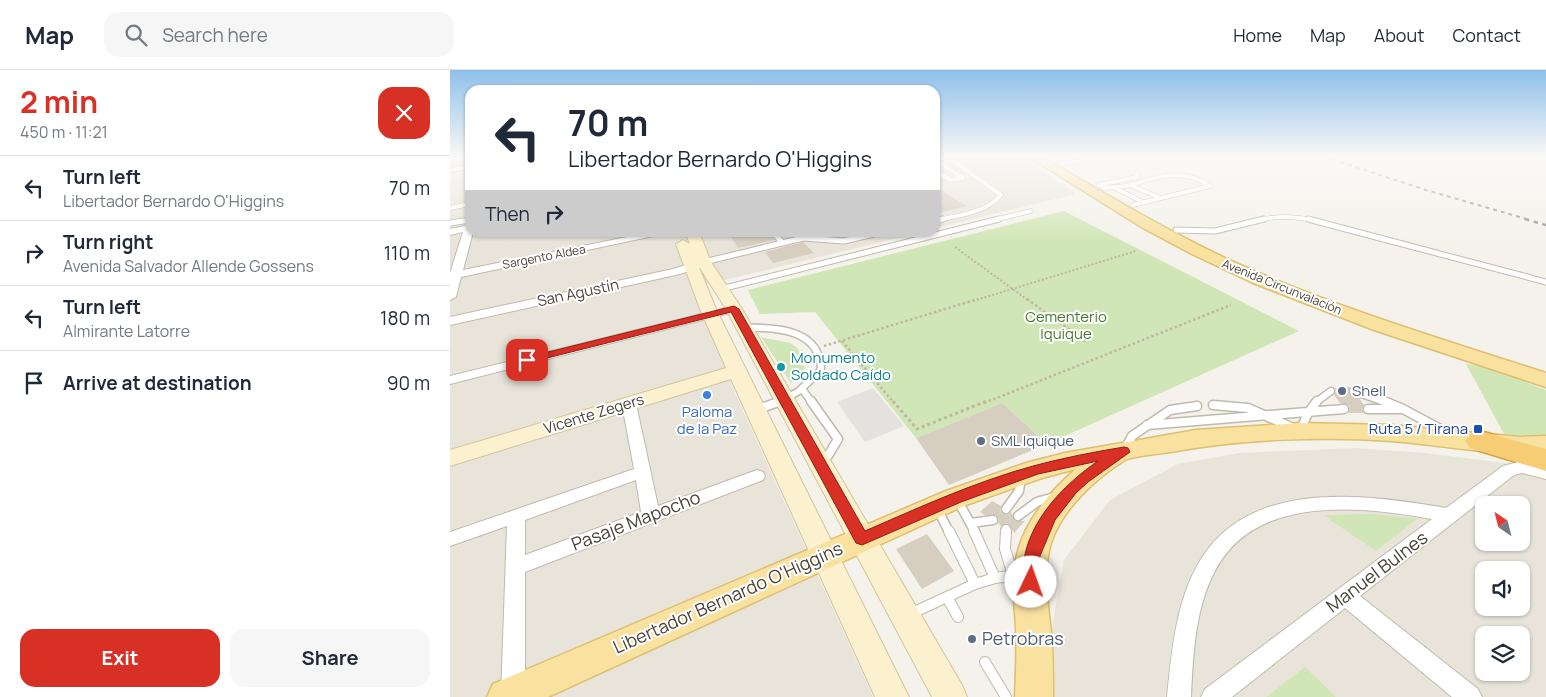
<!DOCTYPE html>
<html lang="en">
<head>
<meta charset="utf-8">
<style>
  body { margin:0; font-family:Manrope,sans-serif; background:#f6f6f7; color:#1f2937; height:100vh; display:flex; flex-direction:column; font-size:19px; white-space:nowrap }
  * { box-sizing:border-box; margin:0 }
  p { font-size:16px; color:#747a83 }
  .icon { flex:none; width:28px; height:28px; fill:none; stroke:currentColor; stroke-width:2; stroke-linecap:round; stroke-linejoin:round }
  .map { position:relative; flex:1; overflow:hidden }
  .sheet { display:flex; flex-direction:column; background:#fff; width:450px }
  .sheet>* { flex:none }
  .guide { position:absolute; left:15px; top:15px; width:475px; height:152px; border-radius:15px; box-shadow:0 1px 4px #0004; background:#fff; color:#1f2937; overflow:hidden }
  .needle { width:32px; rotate:325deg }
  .fabs { position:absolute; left:1025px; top:426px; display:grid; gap:10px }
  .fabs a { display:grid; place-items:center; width:55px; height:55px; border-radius:10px; background:#fff; box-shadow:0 1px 4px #0004; font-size:25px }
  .pin { position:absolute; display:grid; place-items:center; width:42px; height:42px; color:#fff; margin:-21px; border-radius:10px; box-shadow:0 2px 8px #0006 }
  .me { position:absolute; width:55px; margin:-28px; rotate:3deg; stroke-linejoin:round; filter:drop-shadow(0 0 4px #0008) }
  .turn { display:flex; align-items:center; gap:18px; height:105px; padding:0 20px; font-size:22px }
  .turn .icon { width:65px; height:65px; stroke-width:2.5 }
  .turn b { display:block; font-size:35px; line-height:42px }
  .then { display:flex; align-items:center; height:48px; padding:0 20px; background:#0003; gap:10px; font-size:19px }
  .round { display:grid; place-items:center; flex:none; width:52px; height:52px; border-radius:15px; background:#f6f6f7 }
  .summary { display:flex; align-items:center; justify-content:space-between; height:85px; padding:0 20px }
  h1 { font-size:30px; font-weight:700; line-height:38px; color:#d93025 }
  .action { display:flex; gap:10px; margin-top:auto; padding:10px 20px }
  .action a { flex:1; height:58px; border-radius:15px; background:#d93025; color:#fff; font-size:20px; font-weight:700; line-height:58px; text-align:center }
  .action a+a { background:#f6f6f7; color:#1f2937 }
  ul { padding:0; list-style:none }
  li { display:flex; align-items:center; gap:15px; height:65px; padding:0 20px; border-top:1px solid #e0e1e3 }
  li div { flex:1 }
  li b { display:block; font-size:19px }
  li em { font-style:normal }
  header { display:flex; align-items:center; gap:30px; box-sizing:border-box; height:70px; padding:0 25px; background:#fff; border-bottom:1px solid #e0e1e3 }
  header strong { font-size:24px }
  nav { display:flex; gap:28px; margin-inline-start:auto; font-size:18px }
  .search { width:350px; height:45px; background:#f6f6f7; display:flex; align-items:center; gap:12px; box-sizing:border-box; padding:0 18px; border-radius:15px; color:#747a83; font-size:19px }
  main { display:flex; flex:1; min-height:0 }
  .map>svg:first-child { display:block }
  .residential { fill:#e8e4d9; fill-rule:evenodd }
  .medical { fill:#f4e3df }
  .green { fill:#d0e6b6 }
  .parking { fill:#e3e2df }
  .building { fill:#d6cec1 }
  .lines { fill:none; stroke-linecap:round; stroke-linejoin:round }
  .lane-far4-casing { stroke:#c0baae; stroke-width:5 }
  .lane-far3-casing { stroke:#c0baae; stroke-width:7 }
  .lane-far2-casing { stroke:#c0baae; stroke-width:9 }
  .lane-far1-casing { stroke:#c0baae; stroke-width:11 }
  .lane-casing { stroke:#c0baae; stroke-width:12 }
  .street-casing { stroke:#c0baae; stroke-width:2 }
  .secondary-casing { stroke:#d1c59d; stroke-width:2 }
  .primary-casing { stroke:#debf70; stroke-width:3 }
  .highway-casing { stroke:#d5a244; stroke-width:3 }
  .path-far2 { stroke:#c1b6a0; stroke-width:2; stroke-dasharray:2 2; stroke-linecap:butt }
  .path-far1 { stroke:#c1b6a0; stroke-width:2.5; stroke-dasharray:2.5 2.5; stroke-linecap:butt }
  .path { stroke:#c1b6a0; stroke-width:3; stroke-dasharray:3 3; stroke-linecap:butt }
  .lane-far4 { stroke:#fff; stroke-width:4 }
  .lane-far3 { stroke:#fff; stroke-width:5 }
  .lane-far2 { stroke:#fff; stroke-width:6 }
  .lane-far1 { stroke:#fff; stroke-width:8 }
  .lane { stroke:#fff; stroke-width:10 }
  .street { fill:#fff; fill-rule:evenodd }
  .secondary { fill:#fcf1ce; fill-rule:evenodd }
  .primary { fill:#f9e1a0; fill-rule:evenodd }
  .highway { fill:#f6cd75; fill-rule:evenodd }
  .rail-far1 { stroke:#999; stroke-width:2; stroke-dasharray:4 4; stroke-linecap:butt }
  .rail { stroke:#999; stroke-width:2.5; stroke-dasharray:4.5 4.5; stroke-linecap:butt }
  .route { fill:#d93025; stroke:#8d1f18 }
  .culture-dot { fill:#0f9aa8; stroke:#fff; stroke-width:2 }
  .service-dot { fill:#5c6f8a; stroke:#fff; stroke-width:2 }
  .shop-dot { fill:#3f7fe0; stroke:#fff; stroke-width:2 }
  .transit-dot { fill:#1a4fb4; stroke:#fff; stroke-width:2 }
  .labels { text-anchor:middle; stroke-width:4; stroke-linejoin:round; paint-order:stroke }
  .far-street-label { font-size:12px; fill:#484339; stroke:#fff }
  .street-label { font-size:15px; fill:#484339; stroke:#fff }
  .park-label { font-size:15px; fill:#49782f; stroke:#fff }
  .culture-label { font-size:15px; fill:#0d838f; stroke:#fff; text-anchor:start }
  .service-label { font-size:15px; fill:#4e5e75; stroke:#fff; text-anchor:start }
  .shop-label { font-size:15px; fill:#366cbe; stroke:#fff }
  .transit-label { font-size:15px; fill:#164399; stroke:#fff; text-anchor:end }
  .near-street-label { font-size:18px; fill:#484339; stroke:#fff }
  .near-service-label { font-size:18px; fill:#4e5e75; stroke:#fff; text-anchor:start }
</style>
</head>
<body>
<header>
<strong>Map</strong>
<div class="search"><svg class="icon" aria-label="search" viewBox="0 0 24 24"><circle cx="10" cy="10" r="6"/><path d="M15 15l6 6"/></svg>Search here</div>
<nav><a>Home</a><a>Map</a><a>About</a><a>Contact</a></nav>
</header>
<main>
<section class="sheet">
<div class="summary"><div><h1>2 min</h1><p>450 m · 11:21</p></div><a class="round" style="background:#d93025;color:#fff"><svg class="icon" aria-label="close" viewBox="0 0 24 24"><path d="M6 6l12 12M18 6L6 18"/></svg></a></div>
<ul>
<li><svg class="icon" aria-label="left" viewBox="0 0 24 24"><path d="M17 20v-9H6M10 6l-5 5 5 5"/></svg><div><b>Turn left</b><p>Libertador Bernardo O'Higgins</p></div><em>70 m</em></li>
<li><svg class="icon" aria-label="right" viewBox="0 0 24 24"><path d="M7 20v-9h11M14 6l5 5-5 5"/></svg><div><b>Turn right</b><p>Avenida Salvador Allende Gossens</p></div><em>110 m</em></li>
<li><svg class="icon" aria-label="left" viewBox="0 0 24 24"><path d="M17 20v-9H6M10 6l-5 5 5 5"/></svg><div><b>Turn left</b><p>Almirante Latorre</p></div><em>180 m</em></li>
<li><svg class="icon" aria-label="arrive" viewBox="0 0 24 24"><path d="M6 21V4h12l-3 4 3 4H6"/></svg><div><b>Arrive at destination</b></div><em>90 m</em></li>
</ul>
<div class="action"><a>Exit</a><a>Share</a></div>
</section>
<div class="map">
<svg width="1096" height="627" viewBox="0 0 1096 627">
  <rect width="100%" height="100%" fill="#f4f2eb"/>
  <path class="residential" d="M 0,87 L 20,87 L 20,162 L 468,163 L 242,218 L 285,323 L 423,627 L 0,627 Z
    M 485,87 L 571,87 L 604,107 L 606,110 L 626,124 L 485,158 Z
    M 906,378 L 975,383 L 1071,395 L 1096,404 L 1096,627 L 599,627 L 600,568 L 614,490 L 660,430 L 728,394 L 789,383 ZM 1034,435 L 1071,435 L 1071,472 L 1034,472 ZM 1034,500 L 1071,500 L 1071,538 L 1034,538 ZM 1034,565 L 1071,565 L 1071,602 L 1034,602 Z"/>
  <path class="medical" d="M 20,98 L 15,115 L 5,117 L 3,134 L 0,134 L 0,101 Z"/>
  <path class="green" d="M 614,141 L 849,261 L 597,374 L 552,333 L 466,368 L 365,242 L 310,244 L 298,220 Z
    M 311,267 C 337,275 348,265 355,299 L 341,313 Z
    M 1016,294 L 1038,297 L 1096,320 L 1096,369 L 1054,364 Z
    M 924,444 L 967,449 L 926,481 L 873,445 Z
    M 855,597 L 886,627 L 816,627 Z"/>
  <path class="parking" d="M 497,91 L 504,93 L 524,107 L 493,113 L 485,108 L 485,92 Z
    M 423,318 L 454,356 L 415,372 L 387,332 Z"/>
  <path class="building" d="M 485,116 L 502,127 L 517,136 L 485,144 Z
    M 278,162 L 320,162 L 325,170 L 288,178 Z
    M 353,172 L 364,183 L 323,193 L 315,182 Z
    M 900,317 L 899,324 L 909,328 L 914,335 L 912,339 L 914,343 L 898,343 L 900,339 L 899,335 L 890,333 L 884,325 L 886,321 L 885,318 Z
    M 552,333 L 597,374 L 499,415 L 466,368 Z
    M 542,431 L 551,436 L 550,441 L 553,444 L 558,445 L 561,442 L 565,451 L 575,451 L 564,463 L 559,454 L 556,453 L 551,456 L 548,453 L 549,449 L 546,445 L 535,445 L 530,442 Z
    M 477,464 L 504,501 L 472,519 L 446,479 Z"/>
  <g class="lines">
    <g class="lane-far4-casing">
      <path id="lane-far4" d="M 5,87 L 4,89 L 20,87
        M 600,88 L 604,87
        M 485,90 L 492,87
        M 485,94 L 492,94 L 513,108 L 500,110 L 485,100
        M 611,94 L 654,87
        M 649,115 L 687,107 L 687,103
        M 680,115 L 710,128
        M 663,117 L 693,132
        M 653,118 C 662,117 672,117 681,115 C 708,106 735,98 760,116 L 683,135
        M 0,138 L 20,134
        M 488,150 C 510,145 536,143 551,125 L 498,87
        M 544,150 L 581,141
        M 809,150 C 826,146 845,146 862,150"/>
    </g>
    <g class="lane-far3-casing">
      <path id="lane-far3" d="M 858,149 L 1096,212
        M 485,151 L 493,149
        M 0,153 L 20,150
        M 726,160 L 765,161 L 814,149
        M 324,162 L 332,173
        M 254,192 L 353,168 L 394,171 L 432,162
        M 271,219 L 549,149"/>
    </g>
    <g class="lane-far2-casing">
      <path id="lane-far2" d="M 296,258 C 327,257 371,260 371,300 L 349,321 L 328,333
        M 353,320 L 362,333
        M 903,321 L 937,333
        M 865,333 L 881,321"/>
    </g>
    <g class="lane-far1-casing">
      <path id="lane-far1" d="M 361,331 L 388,369 L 373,394
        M 934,331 L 953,339 L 998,363
        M 763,335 L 798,338 L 850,361 L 858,343 L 867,331
        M 918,339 L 950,339
        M 306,340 L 331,331
        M 697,355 L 894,339
        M 675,379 L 682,366 L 720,340 L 747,336
        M 508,431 L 525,462
        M 487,438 L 499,462
        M 556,439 L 569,421 L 571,408
        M 568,446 L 587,432 L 604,427
        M 521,453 L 543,450
        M 556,462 L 556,459"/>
    </g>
    <g class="lane-casing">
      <path id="lane" d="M 499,461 L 525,514
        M 556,461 L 555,479 L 563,505
        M 545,508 L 567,505
        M 497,527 L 508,547
        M 460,544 L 525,514 L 545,508 L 524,461
        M 535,592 L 556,627"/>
    </g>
    <g class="street-casing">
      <path id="street" d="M 20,95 L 20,99 L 0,102 L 0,98 Z
        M 20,152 L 20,162 L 23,162 L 13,200 L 202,162 L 222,162 L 11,207 L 6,227 L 0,230 L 0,203 L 13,162 L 0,165 L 0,159 L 15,156 Z
        M 252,190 L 257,193 L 256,195 L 230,204 L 0,255 L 0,247 L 223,199 Z
        M 284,236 L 290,239 L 288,241 L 0,314 L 0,306 Z
        M 179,329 L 184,331 L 186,334 L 208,436 L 307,400 L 313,402 L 315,406 L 313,410 L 75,502 L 75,627 L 51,627 L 57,456 L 0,476 L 0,462 L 184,399 L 172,334 L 174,331 ZM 186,410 L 191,442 L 75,485 L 75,450 Z
        M 1072,391 L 1096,397 L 1096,409 L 1072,403 L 1064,405 L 910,526 L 1028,619 L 1032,627 L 1002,627 L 895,538 L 782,627 L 751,627 L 755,619 L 982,449 C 910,436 805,424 765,501 C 745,538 743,586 741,627 L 717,627 C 722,578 727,519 758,479 C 812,409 921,425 996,438 L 1053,396 Z"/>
    </g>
    <g class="secondary-casing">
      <path id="secondary" d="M 235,162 L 249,162 L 261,192 L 292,239 L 512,615 L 517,627 L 482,627 L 276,239 L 248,195 L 266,239 L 459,627 L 425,627 L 281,309 L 0,396 L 0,380 L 276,298 L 250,239 L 226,174 L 233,170 L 240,174 Z"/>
    </g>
    <g class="primary-casing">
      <path id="primary" d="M 579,87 L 592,87 C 652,122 712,158 775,188 C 878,235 988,268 1096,303 L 1096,317 L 924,260 L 803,213 L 740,183 L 693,158 Z
        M 850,353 L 941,355 L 1070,367 L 1096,366 L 1096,384 C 1044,386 993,375 942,371 C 874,366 794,369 727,381 C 716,383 683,386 675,390 C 646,408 612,439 601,473 C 592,503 598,532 601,563 C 603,584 603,606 603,627 L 565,627 C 566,604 567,581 566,558 C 565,537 561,515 565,494 C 571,456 598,423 626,399 L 592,408 L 516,435 L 98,627 L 37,627 L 43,614 L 496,421 L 576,393 L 615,383 L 746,360 Z"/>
    </g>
    <g class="highway-casing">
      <path id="highway" d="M 1030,361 L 1096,379 L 1096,401 L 1020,378 L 1015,371 L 1020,364 Z"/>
    </g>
    <path class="path-far2" d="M 505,177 L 579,231
      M 523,231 L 686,181"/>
    <path class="path-far1" d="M 577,229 L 638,273
      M 392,271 L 444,333
      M 374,276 L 528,229
      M 534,333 L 781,235"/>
    <path class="path" d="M 443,331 L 467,359 L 537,331"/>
    <use href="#lane-far4" class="lane-far4"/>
    <use href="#lane-far3" class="lane-far3"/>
    <use href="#lane-far2" class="lane-far2"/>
    <use href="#lane-far1" class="lane-far1"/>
    <use href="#lane" class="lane"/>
    <use href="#street" class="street"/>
    <use href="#secondary" class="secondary"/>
    <use href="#primary" class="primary"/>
    <use href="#highway" class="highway"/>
    <path class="rail-far1" d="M 875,87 L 976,120 L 1080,150"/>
    <path class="rail" d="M 1075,149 L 1096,155"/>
  </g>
  <linearGradient id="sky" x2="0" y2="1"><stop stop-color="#8fc0ea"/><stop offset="0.5" stop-color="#faf9f6"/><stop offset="1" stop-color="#faf9f6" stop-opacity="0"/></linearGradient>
  <rect width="1096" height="174" fill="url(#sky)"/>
  <path class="route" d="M 284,236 L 289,239 L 415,461 C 470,437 525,412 583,396 C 613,388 643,382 674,377 L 678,378 L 680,382 L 638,412 L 626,423 L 605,450 L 590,486 L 589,512 L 587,517 L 581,519 L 575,517 C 572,511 573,505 573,498 C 576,453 613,415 648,391 L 588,404 L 511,432 L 412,475 L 406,473 L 281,242 L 77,293 L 72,290 L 74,288 Z"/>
  <circle class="culture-dot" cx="331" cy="297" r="5"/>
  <g class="service-dot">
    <circle cx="892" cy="321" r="5"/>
    <circle cx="531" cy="371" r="5"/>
    <circle cx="522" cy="569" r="5"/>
  </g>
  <circle class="shop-dot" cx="257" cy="325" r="5"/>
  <rect class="transit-dot" x="1023" y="354" width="10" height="10" rx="2.5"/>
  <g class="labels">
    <g class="far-street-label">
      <text transform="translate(94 187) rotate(-11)" y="4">Sargento Aldea</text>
      <text transform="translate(832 217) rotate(22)" y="4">Avenida Circunvalación</text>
    </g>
    <g class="street-label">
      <text transform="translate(128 223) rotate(-12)" y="5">San Agustín</text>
      <text transform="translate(144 344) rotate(-17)" y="5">Vicente Zegers</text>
    </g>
    <g class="park-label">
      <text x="616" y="252">Cementerio<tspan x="616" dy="17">Iquique</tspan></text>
    </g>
    <g class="culture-label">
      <text x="341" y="293">Monumento<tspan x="341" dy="17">Soldado Caído</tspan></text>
    </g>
    <g class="service-label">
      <text x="902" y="326">Shell</text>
      <text x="541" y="376">SML Iquique</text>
    </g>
    <g class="shop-label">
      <text x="257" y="347">Paloma<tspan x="257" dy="17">de la Paz</tspan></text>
    </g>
    <g class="transit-label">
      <text x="1018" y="364">Ruta 5 / Tirana</text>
    </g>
    <g class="near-street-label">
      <text transform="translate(186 451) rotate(-21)" y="6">Pasaje Mapocho</text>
      <text transform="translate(927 502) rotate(-37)" y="6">Manuel Bulnes</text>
      <text transform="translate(278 528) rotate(-24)" y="6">Libertador Bernardo O'Higgins</text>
    </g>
    <g class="near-service-label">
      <text x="532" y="575">Petrobras</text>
    </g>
  </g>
</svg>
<div class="fabs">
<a><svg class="needle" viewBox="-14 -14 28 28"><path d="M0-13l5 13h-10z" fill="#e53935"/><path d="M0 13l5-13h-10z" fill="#747a83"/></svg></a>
<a><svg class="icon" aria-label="sound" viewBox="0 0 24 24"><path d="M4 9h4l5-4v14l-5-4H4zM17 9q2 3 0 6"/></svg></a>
<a><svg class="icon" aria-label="layers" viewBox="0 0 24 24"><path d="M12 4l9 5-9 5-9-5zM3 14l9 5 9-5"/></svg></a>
</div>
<div class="pin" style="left:77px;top:290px;background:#d93025"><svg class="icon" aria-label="arrive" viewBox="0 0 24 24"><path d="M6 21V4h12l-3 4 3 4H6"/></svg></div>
<svg class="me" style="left:581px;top:512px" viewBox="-20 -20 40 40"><circle r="19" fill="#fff"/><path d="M0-13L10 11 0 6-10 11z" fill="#d93025"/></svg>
<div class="guide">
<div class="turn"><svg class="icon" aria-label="left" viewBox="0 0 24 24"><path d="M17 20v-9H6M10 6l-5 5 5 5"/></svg><div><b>70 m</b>Libertador Bernardo O'Higgins</div></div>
<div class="then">Then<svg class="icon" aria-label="right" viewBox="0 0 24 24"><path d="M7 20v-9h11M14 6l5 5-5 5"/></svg></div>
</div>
</div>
</main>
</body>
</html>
